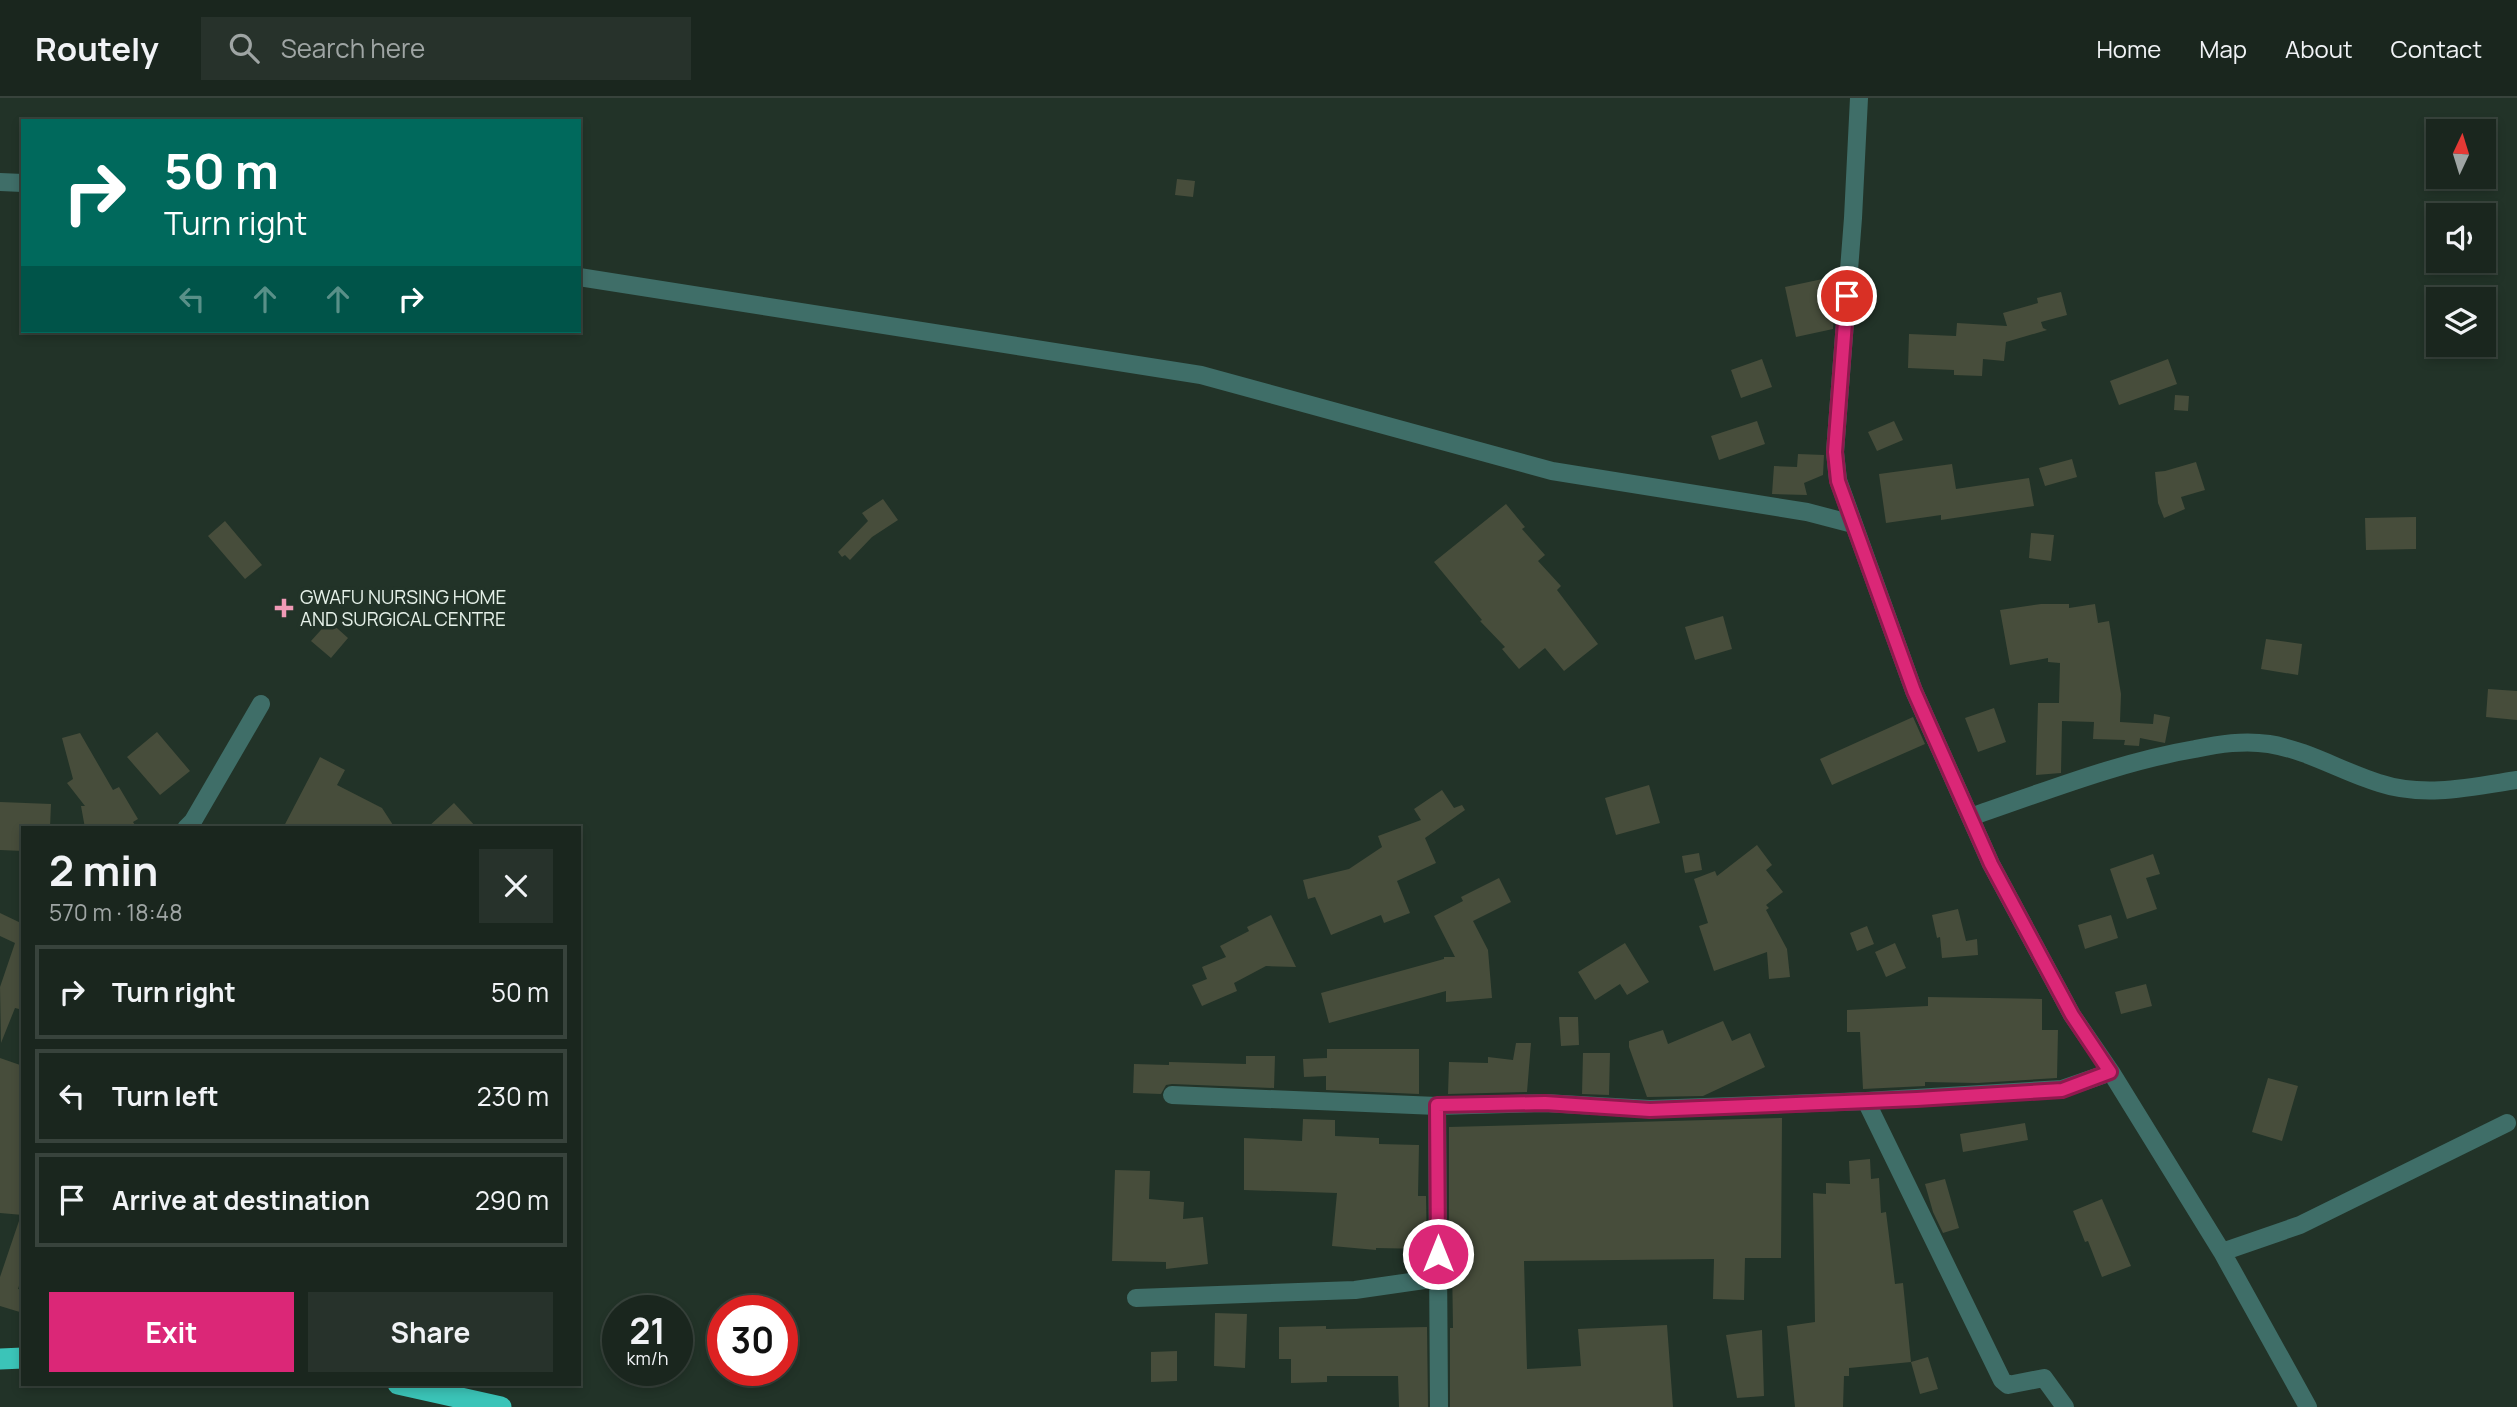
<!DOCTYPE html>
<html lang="en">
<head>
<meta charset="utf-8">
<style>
  body { margin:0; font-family:Manrope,sans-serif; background:#27322b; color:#f1f3f6; height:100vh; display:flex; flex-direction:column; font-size:26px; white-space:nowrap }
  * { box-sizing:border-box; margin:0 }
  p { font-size:23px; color:#9fa5a4 }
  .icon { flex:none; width:38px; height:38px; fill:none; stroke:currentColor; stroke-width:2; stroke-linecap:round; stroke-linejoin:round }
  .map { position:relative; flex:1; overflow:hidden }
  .drawer { position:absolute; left:21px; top:728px; width:560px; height:560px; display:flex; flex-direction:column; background:#1a261e; border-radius:0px; box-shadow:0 4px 10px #0003,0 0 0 2px #38433c }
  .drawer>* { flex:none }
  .top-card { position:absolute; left:21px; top:21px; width:560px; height:214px; border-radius:0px; box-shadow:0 4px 10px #0003,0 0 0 2px #38433c; background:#00695c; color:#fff; overflow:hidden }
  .needle { width:46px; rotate:4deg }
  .fabs { position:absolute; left:2426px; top:21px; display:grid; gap:14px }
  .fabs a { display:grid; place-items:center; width:70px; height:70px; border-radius:0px; background:#1a261e; box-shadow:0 4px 10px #0003,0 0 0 2px #38433c; font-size:35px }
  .speed { position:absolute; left:602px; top:1197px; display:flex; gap:14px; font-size:35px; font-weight:700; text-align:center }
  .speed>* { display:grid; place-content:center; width:91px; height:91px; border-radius:50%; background:#1a261e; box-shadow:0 4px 10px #0003,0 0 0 2px #38433c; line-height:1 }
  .speed small { font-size:18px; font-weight:400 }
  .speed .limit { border:10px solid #d22; background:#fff; color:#111 }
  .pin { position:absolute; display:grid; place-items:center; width:60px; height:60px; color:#fff; margin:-30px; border:4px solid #fff; border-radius:50%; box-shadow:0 2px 7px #0007 }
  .me { position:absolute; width:77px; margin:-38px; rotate:0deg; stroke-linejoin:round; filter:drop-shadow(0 0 5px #0008) }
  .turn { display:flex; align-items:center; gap:24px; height:147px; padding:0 28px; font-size:32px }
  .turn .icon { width:91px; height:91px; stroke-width:2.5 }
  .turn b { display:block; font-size:49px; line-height:60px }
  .lanes { display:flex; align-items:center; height:66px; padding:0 28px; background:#0003; justify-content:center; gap:35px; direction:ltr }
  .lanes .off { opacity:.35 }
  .round { display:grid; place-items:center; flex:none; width:74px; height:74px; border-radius:0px; background:#27322b }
  .summary { display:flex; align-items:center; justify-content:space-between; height:119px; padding:0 28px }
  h1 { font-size:42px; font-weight:700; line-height:52px }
  .cta { display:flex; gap:14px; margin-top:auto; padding:14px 28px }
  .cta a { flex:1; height:80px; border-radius:0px; background:#db2777; color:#fff; font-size:28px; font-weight:700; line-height:80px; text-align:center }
  .cta a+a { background:#27322b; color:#f1f3f6 }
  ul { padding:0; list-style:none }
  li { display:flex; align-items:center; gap:21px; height:94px; margin:0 14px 10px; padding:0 14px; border:4px solid #38433c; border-radius:0px }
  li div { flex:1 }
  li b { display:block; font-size:26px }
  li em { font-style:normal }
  header { display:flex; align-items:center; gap:42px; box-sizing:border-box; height:98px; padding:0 35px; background:#1a261e; border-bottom:2px solid #38433c }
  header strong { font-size:33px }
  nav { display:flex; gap:38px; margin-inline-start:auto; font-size:24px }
  .search { width:490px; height:63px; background:#27322b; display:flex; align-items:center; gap:18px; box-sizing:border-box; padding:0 24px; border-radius:0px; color:#9fa5a4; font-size:26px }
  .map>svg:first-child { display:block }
  .building { fill:#474d3b }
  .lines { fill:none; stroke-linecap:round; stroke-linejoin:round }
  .minor { stroke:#3f6e68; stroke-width:18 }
  .highway { stroke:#3bc4b8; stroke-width:21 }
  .route-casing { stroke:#8e194d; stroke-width:18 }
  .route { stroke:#db2777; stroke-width:12 }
  .poi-dot { fill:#f09ab6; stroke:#223328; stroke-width:2.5 }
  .labels { text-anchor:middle; stroke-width:7; stroke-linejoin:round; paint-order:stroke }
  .poi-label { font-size:19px; fill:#e5f0e8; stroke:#223328; text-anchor:start }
</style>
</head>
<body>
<header>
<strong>Routely</strong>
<div class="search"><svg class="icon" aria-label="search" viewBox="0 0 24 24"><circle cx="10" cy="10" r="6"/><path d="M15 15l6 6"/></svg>Search here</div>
<nav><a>Home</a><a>Map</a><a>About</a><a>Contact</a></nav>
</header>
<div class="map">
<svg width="2517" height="1309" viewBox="0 0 2517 1309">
  <rect width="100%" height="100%" fill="#223328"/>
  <path class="building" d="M 1177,81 L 1195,83 L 1193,99 L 1175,97 Z
    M 1832,179 L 1836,196 L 1833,231 L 1796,239 L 1785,189 Z
    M 2061,194 L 2067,217 L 2041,224 L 2043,230 L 2047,232 L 2006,244 L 2004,263 L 1983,261 L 1982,278 L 1954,277 L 1954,272 L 1908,270 L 1909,236 L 1956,238 L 1957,225 L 2007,228 L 2003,215 L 2038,205 L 2037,200 Z
    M 1762,261 L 1772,289 L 1741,300 L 1731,272 Z
    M 2168,261 L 2177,286 L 2119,307 L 2110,283 Z
    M 2175,297 L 2189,298 L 2188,313 L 2174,312 Z
    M 1757,323 L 1765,346 L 1719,362 L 1711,338 Z
    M 1894,323 L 1903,342 L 1877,353 L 1868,334 Z
    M 1798,356 L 1824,357 L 1823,377 L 1804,385 L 1807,397 L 1772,396 L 1774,368 L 1797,369 Z
    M 2072,361 L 2077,379 L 2045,388 L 2039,370 Z
    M 2196,364 L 2205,392 L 2181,399 L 2185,411 L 2164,420 L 2158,405 L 2155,374 L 2165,373 Z
    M 1952,366 L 1956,391 L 2029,380 L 2034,408 L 1941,422 L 1941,417 L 1886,425 L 1879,376 Z
    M 883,401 L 898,422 L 872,439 L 850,462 L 845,457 L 842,459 L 838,454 L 868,423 L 862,415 Z
    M 1506,406 L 1525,429 L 1522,431 L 1545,457 L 1538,463 L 1561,488 L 1557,492 L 1598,546 L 1564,573 L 1545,550 L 1519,571 L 1502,551 L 1505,549 L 1480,523 L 1482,522 L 1434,464 Z
    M 2416,419 L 2416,451 L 2366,452 L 2365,420 Z
    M 225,423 L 262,467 L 245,481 L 208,438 Z
    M 2031,435 L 2054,437 L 2051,463 L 2029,460 Z
    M 2041,506 L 2069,506 L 2069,510 L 2095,506 L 2098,525 L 2109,523 L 2121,596 L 2120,624 L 2153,626 L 2154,616 L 2170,619 L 2165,645 L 2140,640 L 2139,648 L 2124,647 L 2125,642 L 2093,641 L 2094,624 L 2062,623 L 2061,675 L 2036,677 L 2038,605 L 2059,605 L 2060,565 L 2048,564 L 2048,560 L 2010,567 L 2000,512 Z
    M 1723,518 L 1732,551 L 1695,562 L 1685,529 Z
    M 329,523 L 348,540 L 331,560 L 311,543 Z
    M 2266,541 L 2302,546 L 2298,577 L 2261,571 Z
    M 2488,591 L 2517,593 L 2517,622 L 2486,619 Z
    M 1994,610 L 2006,644 L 1978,654 L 1965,620 Z
    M 1913,619 L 1925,646 L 1832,687 L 1820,661 Z
    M 157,634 L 190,673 L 160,697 L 127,659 Z
    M 80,635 L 113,692 L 119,689 L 138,721 L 133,724 L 137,730 L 85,730 L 81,708 L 85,708 L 67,685 L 73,681 L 62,640 Z
    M 320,659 L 345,672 L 337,687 L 382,710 L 395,730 L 283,730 Z
    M 1649,687 L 1660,725 L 1616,737 L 1605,700 Z
    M 1442,692 L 1454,710 L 1462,707 L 1465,712 L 1425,740 L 1436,765 L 1397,783 L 1410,815 L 1384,825 L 1381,817 L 1331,837 L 1315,799 L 1308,801 L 1303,782 L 1349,771 L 1382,749 L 1378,738 L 1421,722 L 1414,711 Z
    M 0,704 L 51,706 L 50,730 L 23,730 L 23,753 L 0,752 Z
    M 454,705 L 477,730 L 427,730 Z
    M 1757,747 L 1772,767 L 1766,772 L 1783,794 L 1766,807 L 1769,810 L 1766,812 L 1787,851 L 1790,879 L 1769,881 L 1767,854 L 1714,873 L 1699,828 L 1708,825 L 1694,781 L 1715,773 L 1717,778 Z
    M 1699,755 L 1702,772 L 1685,775 L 1682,758 Z
    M 2153,756 L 2160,776 L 2146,780 L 2157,811 L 2127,821 L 2110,771 Z
    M 1499,780 L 1511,804 L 1473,823 L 1488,852 L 1492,900 L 1446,904 L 1446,893 L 1329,925 L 1321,895 L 1444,861 L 1444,859 L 1455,859 L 1434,818 L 1463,803 L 1461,799 Z
    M 1958,811 L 1966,843 L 1977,841 L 1978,857 L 1942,860 L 1940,839 L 1937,840 L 1932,817 Z
    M 0,815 L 23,826 L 23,912 L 15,910 L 1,945 L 0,889 L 15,845 L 0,838 Z
    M 1271,817 L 1296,869 L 1266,868 L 1234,885 L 1237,893 L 1202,908 L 1192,887 L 1207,881 L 1202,869 L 1226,859 L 1220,848 L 1249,833 L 1247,829 Z
    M 2111,817 L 2118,840 L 2085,851 L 2078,827 Z
    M 1867,828 L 1874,846 L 1857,853 L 1850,835 Z
    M 1625,845 L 1649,884 L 1627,897 L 1620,886 L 1595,902 L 1578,874 Z
    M 1895,845 L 1906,870 L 1886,879 L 1875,854 Z
    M 2146,886 L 2152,908 L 2121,916 L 2115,894 Z
    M 1928,899 L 2042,901 L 2042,932 L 2058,932 L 2057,980 L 1977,985 L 1925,984 L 1925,988 L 1863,991 L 1860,934 L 1847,934 L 1847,912 L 1928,908 Z
    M 1559,919 L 1578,919 L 1579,947 L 1561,948 Z
    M 1723,923 L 1732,943 L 1750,935 L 1765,969 L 1703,998 L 1647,999 L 1629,949 L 1629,943 L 1663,932 L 1668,946 Z
    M 1516,945 L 1531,945 L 1527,994 L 1448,996 L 1449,964 L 1488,965 L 1488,959 L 1513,962 Z
    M 1327,951 L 1419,951 L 1419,996 L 1326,992 L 1326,978 L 1304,979 L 1303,961 L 1327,960 Z
    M 1583,955 L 1610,955 L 1609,997 L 1582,996 Z
    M 1246,958 L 1275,958 L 1274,990 L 1172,986 L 1166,987 L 1161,996 L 1133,995 L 1134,966 L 1169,967 L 1169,964 L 1246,966 Z
    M 0,960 L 23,968 L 23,1117 L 0,1115 Z
    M 2268,980 L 2298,988 L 2282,1043 L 2252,1034 Z
    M 1782,1020 L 1781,1160 L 1745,1160 L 1744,1202 L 1713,1201 L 1714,1161 L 1524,1163 L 1527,1271 L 1581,1268 L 1578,1231 L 1667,1227 L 1673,1309 L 1450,1309 L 1450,1230 L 1453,1230 L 1452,1164 L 1449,1156 L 1449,1029 Z
    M 1303,1021 L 1335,1022 L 1335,1038 L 1379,1040 L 1379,1046 L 1419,1047 L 1418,1098 L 1426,1098 L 1427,1151 L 1376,1150 L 1376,1152 L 1332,1148 L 1337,1095 L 1244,1092 L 1244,1040 L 1302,1043 Z
    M 2025,1025 L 2028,1042 L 1963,1054 L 1960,1036 Z
    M 1870,1061 L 1871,1081 L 1879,1080 L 1881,1115 L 1886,1114 L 1895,1186 L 1903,1185 L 1911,1264 L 1849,1270 L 1849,1278 L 1844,1278 L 1843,1309 L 1795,1309 L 1787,1228 L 1815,1224 L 1813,1095 L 1826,1096 L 1826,1085 L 1850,1086 L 1849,1063 Z
    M 1115,1072 L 1150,1073 L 1149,1101 L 1184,1104 L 1183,1121 L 1203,1119 L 1208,1166 L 1166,1171 L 1166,1164 L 1112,1163 Z
    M 1945,1081 L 1959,1130 L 1943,1135 L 1933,1114 L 1925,1086 Z
    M 2102,1101 L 2131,1168 L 2102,1179 L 2088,1143 L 2085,1144 L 2073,1113 Z
    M 20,1120 L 23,1120 L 23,1175 L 18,1191 L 23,1192 L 23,1215 L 0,1208 L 0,1179 Z
    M 1215,1215 L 1247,1216 L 1245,1270 L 1214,1268 Z
    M 1326,1228 L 1326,1231 L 1427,1229 L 1428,1309 L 1399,1309 L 1398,1278 L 1327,1278 L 1327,1284 L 1291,1285 L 1291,1261 L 1279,1261 L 1279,1229 Z
    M 1762,1232 L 1764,1298 L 1737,1300 L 1726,1237 Z
    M 1177,1253 L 1177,1283 L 1151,1284 L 1151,1254 Z
    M 1928,1259 L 1938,1291 L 1920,1296 L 1911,1264 Z"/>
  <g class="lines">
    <path class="minor" d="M 1859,0 L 1853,120 L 1835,354 L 1838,382 L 1914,593 L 1991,766 L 2072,917 L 2111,974 L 2222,1154 L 2308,1309
      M 0,84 L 23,85
      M 579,179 L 1201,277 L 1552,373 L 1807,414 L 1853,426
      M 1970,719 C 2044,694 2118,664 2195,651 C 2219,646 2244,642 2269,646 C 2307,652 2343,674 2379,685 C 2424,700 2472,689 2517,682
      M 186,730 L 193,723 L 261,606
      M 1172,997 L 1437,1008 L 1545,1005 L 1650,1011 L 1866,1003 L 2062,991 L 2111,974
      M 1866,1003 L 2002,1282 L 2008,1287 L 2044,1280 L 2065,1309
      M 1437,1008 L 1439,1309
      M 2222,1154 L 2300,1127 L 2507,1025
      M 1136,1200 L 1355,1192 L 1438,1180"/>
    <path class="highway" d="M 0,1261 L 23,1260
      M 398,1286 L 501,1309"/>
  </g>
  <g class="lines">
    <g class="route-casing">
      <path id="route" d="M 1438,1156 L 1437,1007 L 1545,1005 L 1650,1012 L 1917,1001 L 2062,992 L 2110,974 L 2072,917 L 1991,766 L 1914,593 L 1838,383 L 1835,354 L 1847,198"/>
    </g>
    <use href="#route" class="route"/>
  </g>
  <path class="poi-dot" d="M280.5 499.5h7v7h7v7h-7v7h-7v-7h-7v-7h7z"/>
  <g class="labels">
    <g class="poi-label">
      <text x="300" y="506">GWAFU NURSING HOME<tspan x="300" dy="22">AND SURGICAL CENTRE</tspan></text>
    </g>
  </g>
</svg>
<div class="fabs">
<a><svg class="needle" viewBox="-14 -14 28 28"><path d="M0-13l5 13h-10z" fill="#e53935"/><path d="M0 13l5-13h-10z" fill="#9fa5a4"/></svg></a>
<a><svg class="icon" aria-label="sound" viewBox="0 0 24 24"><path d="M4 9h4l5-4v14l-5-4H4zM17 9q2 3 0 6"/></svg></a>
<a><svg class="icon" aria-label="layers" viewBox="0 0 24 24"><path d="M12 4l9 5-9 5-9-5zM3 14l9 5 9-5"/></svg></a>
</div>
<div class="speed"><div>21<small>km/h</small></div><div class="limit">30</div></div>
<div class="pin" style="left:1847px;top:198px;background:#d93025"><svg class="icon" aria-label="arrive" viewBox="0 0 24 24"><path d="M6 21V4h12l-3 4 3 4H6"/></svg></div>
<svg class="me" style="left:1438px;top:1156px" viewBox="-20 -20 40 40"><circle r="17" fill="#db2777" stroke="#fff" stroke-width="3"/><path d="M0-11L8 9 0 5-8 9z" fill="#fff"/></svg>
<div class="top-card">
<div class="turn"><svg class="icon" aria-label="right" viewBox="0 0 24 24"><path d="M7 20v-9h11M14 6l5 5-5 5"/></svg><div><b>50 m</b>Turn right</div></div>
<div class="lanes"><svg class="icon off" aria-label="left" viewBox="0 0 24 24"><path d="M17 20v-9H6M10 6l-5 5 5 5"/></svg><svg class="icon off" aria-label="ahead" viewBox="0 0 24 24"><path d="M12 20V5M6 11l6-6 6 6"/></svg><svg class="icon off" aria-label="ahead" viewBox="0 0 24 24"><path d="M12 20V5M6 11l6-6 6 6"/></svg><svg class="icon" aria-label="right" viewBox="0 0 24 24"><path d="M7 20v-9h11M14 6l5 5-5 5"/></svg></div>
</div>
<section class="drawer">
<div class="summary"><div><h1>2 min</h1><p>570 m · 18:48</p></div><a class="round"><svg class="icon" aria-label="close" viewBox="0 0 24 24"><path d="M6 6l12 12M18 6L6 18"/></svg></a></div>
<ul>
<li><svg class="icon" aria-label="right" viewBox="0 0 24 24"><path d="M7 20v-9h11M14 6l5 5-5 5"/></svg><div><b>Turn right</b></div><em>50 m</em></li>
<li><svg class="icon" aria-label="left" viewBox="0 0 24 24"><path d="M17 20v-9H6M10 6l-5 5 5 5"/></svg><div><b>Turn left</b></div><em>230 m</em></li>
<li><svg class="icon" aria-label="arrive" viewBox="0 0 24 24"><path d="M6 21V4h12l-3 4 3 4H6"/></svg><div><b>Arrive at destination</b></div><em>290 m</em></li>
</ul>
<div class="cta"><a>Exit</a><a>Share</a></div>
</section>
</div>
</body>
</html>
